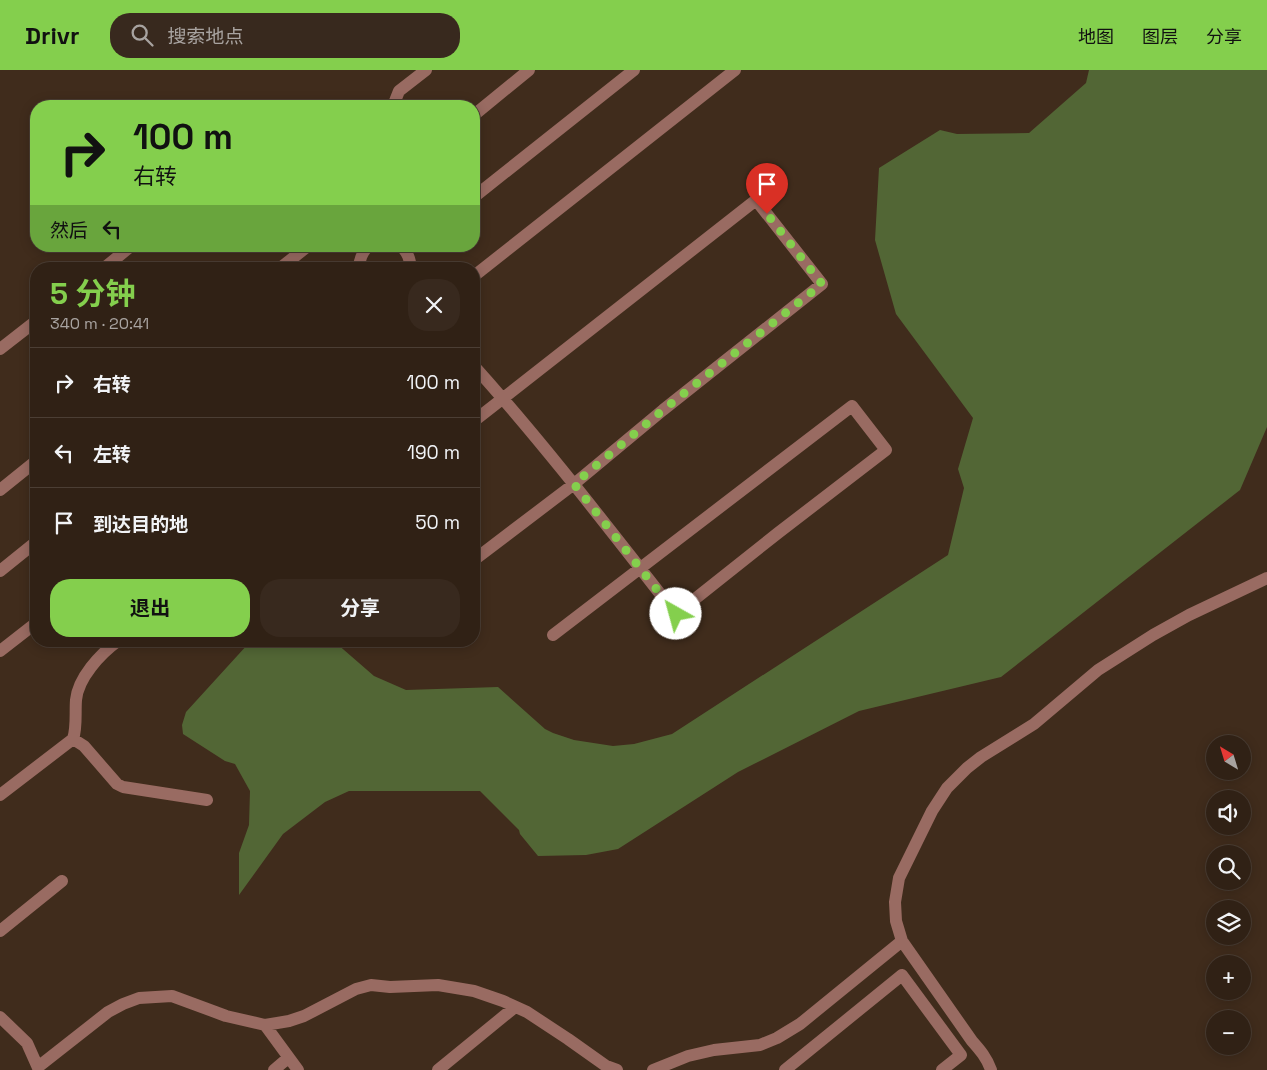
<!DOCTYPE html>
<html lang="zh">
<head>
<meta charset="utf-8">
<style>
  body { margin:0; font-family:"Space Grotesk","Noto Sans SC",sans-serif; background:#38291e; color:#f1f3f6; height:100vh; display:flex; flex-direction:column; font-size:19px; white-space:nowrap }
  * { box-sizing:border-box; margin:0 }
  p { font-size:16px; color:#a8a3a0 }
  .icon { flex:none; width:28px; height:28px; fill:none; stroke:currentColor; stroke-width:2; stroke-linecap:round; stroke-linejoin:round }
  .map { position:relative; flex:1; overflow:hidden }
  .drawer { position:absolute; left:30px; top:192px; width:450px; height:385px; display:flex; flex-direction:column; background:#302115; border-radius:20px; box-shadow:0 2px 12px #0003,0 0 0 1px #4b3e34 }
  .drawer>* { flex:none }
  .guide { position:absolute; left:30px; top:30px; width:450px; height:152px; border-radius:20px; box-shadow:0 2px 12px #0003,0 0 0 1px #4b3e34; background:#84cf4d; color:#111; overflow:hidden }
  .needle { width:32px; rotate:322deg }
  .controls { position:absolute; left:1206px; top:665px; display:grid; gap:10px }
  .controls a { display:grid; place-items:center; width:45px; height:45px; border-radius:50%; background:#302115; box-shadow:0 2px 12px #0003,0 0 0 1px #4b3e34; font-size:25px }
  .pin { position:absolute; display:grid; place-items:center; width:42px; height:42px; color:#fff; margin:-51px -21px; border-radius:50% 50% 50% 0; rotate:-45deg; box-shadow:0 0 5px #0007 }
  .pin .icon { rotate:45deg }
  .me { position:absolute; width:55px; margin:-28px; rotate:322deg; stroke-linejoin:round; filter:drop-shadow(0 0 4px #0008) }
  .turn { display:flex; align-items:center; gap:18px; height:105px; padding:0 20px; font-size:22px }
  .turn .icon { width:65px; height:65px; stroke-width:2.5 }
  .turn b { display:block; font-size:35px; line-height:42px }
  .then { display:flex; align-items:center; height:48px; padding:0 20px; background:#0003; gap:10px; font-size:19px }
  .round { display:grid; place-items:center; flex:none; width:52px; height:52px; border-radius:20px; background:#38291e }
  .headline { display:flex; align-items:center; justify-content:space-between; height:85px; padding:0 20px }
  h1 { font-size:30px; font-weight:700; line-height:38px; color:#84cf4d }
  .primary-button { display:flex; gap:10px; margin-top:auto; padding:10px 20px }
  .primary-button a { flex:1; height:58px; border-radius:20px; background:#84cf4d; color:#111; font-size:20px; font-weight:700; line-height:58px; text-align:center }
  .primary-button a+a { background:#38291e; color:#f1f3f6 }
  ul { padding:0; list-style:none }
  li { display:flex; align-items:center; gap:15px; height:70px; padding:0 20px; border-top:1px solid #4b3e34 }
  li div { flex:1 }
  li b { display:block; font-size:19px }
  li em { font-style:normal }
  header { display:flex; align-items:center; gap:30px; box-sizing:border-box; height:70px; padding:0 25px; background:#84cf4d; color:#111 }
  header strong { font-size:24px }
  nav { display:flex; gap:28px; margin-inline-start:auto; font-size:18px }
  .search { width:350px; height:45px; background:#38291e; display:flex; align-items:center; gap:12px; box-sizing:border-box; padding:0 18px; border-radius:20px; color:#a8a3a0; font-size:19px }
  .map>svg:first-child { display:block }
  .forest { fill:#526635 }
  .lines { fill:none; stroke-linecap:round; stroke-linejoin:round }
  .minor { stroke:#996b62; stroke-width:12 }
  .route { stroke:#84cf4d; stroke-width:9; stroke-dasharray:0 16.2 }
</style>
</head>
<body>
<header>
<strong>Drivr</strong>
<div class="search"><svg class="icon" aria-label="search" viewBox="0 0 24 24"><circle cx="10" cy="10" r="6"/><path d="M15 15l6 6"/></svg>搜索地点</div>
<nav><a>地图</a><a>图层</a><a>分享</a></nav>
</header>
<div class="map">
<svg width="1267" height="1000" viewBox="0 0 1267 1000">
  <rect width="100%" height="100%" fill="#402c1c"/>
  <path class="forest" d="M 1089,0 L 1267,0 L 1267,357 L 1240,420 L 1001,607 L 859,641 L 738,702 L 618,779 L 586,785 L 538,786 L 520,764 L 519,760 L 480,721 L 349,721 L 325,732 L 283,764 L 239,825 L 239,783 L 249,755 L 250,721 L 235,694 L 225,691 L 183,664 L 182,655 L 186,642 L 248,574 L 260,571 L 331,571 L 336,573 L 374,606 L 406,620 L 498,617 L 545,659 L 553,663 L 574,670 L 613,676 L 634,674 L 672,664 L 948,485 L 964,418 L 958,399 L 973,348 L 896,244 L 875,170 L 879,98 L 940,60 L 957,64 L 1029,63 L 1086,13 Z"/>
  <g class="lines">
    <path class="minor" d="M 393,36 L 399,21 L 426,0
      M 474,45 L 529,0
      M 474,127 L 634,0
      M 401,176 C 408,183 410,189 411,199
      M 103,199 L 131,176
      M 279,199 L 308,176
      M 359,199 C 359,189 362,183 368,176
      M 474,206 L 735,0
      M 0,279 L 36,251
      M 474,296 C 545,375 610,460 676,544 L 778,463 L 886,380 L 852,336 C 752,412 652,488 553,565
      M 474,351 L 756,130 L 822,214 L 663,340 L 574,414 L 474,490
      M 0,420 L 36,391
      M 0,501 L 36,472
      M 0,581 L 36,553
      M 73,669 L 84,676 L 117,714 L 123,717 L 207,730
      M 0,725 L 73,669 C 77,657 75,643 76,630 C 78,608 100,584 118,571
      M 0,861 L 62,811
      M 0,947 L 27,973 L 39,1000
      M 265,955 L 298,1000
      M 38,997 L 108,942 L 123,934 L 139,928 L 172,926 L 226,946 L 265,955 L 289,951 L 304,946 L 356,919 L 371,915 L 390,917 L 438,915 L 474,921 L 503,931 L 527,942 L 568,969 L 606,996 L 617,1000
      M 274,1000 L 288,988
      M 438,1000 L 515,937
      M 653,1000 L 688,986 L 714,980 L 760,975 L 777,968 L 800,954 L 902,871
      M 785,1000 L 902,905 L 961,985 L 942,1000
      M 991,1000 C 987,988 980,980 972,971 L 902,871 L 896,851 L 895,832 L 899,808 L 932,741 L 947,718 L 967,698 L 981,687 L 1034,654 L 1098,600 L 1153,565 L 1189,545 L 1267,508"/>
  </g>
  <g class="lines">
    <path class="route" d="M 676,544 L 574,414 L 663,340 L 822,214 L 767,144"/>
  </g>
</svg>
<div class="controls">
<a><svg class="needle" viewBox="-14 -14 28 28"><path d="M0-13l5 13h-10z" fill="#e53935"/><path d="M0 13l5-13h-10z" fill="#a8a3a0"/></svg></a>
<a><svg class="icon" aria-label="sound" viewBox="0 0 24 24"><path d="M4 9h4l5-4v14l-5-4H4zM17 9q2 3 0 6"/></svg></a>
<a><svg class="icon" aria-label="search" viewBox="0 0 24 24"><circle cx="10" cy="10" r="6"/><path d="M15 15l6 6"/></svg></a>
<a><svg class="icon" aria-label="layers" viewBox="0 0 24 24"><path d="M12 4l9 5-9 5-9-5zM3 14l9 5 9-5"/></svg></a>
<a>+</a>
<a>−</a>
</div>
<div class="pin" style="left:767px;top:144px;background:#d93025"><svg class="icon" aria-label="arrive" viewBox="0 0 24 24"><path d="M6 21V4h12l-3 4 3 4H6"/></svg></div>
<svg class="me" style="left:676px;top:544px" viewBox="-20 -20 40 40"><circle r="19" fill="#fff"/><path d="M0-13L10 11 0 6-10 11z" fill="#84cf4d"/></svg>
<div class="guide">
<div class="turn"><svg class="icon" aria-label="right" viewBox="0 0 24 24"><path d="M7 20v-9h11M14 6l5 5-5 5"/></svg><div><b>100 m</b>右转</div></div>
<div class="then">然后<svg class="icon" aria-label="left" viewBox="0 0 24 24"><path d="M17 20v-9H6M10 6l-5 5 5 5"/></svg></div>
</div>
<section class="drawer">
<div class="headline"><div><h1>5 分钟</h1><p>340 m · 20:41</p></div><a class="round"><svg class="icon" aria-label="close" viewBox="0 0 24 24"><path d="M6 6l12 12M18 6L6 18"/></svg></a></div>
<ul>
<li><svg class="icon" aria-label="right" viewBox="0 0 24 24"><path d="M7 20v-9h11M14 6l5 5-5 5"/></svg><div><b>右转</b></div><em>100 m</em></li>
<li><svg class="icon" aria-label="left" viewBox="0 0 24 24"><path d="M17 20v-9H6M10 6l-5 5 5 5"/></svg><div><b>左转</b></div><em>190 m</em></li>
<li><svg class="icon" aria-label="arrive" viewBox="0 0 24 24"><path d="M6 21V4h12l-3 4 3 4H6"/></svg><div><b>到达目的地</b></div><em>50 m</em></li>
</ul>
<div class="primary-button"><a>退出</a><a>分享</a></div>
</section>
</div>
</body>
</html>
